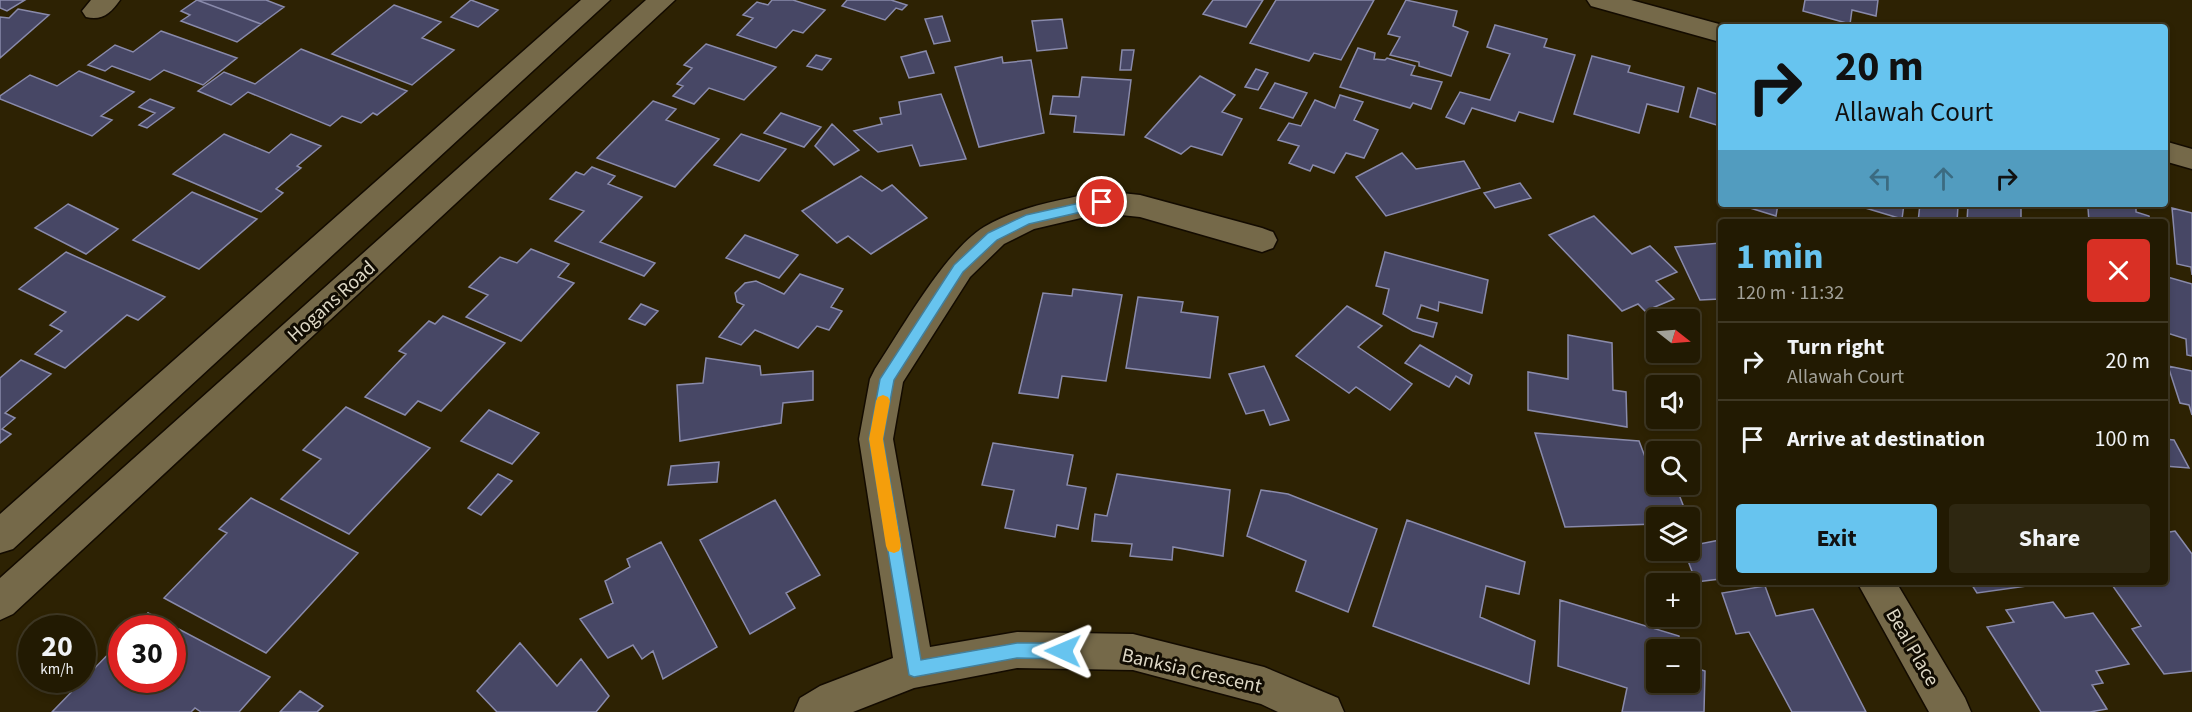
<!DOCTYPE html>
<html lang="en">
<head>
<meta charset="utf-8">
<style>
  body { margin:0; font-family:"Source Sans 3",sans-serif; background:#2e2711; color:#f1f3f6; height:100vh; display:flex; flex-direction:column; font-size:22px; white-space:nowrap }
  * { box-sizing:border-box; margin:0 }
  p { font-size:20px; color:#a2a199 }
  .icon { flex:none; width:33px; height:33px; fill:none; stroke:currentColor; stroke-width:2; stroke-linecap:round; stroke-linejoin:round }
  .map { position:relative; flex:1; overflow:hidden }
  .panel { position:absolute; left:1718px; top:219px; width:450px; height:366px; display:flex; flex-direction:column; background:#221a02; border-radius:6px; box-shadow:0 3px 9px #0003,0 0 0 2px #3f3824 }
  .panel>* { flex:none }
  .guide { position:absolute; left:1718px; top:24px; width:450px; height:183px; border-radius:6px; box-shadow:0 3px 9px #0003,0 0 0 2px #3f3824; background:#67c4ef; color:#111; overflow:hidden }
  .needle { width:39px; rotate:107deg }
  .buttons { position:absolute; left:1646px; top:309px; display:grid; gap:12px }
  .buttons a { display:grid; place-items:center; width:54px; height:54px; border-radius:6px; background:#221a02; box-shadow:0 3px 9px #0003,0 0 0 2px #3f3824; font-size:30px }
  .speed { position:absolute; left:18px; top:615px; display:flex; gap:12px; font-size:30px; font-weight:700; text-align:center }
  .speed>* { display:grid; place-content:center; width:78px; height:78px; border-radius:50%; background:#221a02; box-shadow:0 3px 9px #0003,0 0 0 2px #3f3824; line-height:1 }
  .speed small { font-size:15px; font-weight:400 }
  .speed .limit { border:9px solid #d22; background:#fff; color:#111 }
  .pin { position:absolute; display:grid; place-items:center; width:51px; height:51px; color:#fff; margin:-26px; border:3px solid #fff; border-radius:50%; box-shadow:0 2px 6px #0007 }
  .me { position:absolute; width:66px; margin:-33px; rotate:271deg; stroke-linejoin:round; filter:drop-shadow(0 0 4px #0008) }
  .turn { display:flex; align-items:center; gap:21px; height:126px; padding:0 18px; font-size:27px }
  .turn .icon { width:78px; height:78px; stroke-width:2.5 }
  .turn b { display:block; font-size:42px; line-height:51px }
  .lanes { display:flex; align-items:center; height:57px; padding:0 18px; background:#0003; justify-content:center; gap:30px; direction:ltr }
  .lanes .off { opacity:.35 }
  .round { display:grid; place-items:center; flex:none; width:63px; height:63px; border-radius:6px; background:#2e2711 }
  .summary { display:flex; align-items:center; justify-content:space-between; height:102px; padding:0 18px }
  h1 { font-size:36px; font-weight:700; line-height:45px; color:#67c4ef }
  .cta { display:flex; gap:12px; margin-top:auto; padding:12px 18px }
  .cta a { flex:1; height:69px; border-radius:6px; background:#67c4ef; color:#111; font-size:24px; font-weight:700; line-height:69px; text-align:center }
  .cta a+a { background:#2e2711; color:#f1f3f6 }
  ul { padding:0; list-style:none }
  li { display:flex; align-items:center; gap:18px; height:78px; padding:0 18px; border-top:2px solid #3f3824 }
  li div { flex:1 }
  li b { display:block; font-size:22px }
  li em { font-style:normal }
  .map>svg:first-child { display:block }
  .building { fill:#474765; stroke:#898aab; stroke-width:1.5 }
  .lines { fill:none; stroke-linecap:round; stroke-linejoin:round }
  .minor-casing { stroke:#130b00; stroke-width:3 }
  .tertiary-casing { stroke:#130b00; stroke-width:3 }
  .minor { fill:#756949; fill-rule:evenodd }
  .tertiary { fill:#756949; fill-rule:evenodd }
  .route { fill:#67c4ef; stroke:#437f9b; stroke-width:1.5 }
  .slow { fill:#f59e0b }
  .labels { text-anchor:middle; stroke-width:6; stroke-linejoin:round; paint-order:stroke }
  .street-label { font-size:20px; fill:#ddd7c5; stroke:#110c02 }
</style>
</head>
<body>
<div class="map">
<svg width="2192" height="712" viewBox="0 0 2192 712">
  <rect width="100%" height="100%" fill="#2d2203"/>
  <path class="building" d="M 0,0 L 25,0 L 7,11 L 0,8 Z
    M 197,0 L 266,0 L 284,7 L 261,24 Z
    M 197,0 L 261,24 L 237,42 L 181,21 L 190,15 L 181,11 Z
    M 471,0 L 498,10 L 478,27 L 451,17 Z
    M 772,0 L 793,0 L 825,10 L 803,33 L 793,30 L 776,48 L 737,35 L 753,18 L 743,15 L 757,2 L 768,5 Z
    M 847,0 L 891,0 L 907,5 L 902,10 L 896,8 L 885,20 L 842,6 Z
    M 1213,0 L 1263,0 L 1246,27 L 1203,14 Z
    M 1276,0 L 1374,0 L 1341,60 L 1314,53 L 1309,61 L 1250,43 Z
    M 1406,0 L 1457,11 L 1453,26 L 1468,32 L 1451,76 L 1419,66 L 1419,62 L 1390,55 L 1400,37 L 1388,34 Z
    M 1805,0 L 1878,0 L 1876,16 L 1852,10 L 1850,24 L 1803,11 Z
    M 394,5 L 441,22 L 422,38 L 454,50 L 412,85 L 332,54 Z
    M 18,9 L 49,15 L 0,58 L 0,17 L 9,18 Z
    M 942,16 L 950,41 L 934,44 L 925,19 Z
    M 1062,19 L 1067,48 L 1037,51 L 1032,21 Z
    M 1495,25 L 1547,39 L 1544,47 L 1575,55 L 1553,122 L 1519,112 L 1515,121 L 1472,108 L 1464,124 L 1446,117 L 1460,92 L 1490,100 L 1510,54 L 1487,47 Z
    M 161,31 L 237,58 L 203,85 L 164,70 L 150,80 L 112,66 L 105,71 L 88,65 L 115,45 L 133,52 Z
    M 706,44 L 776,67 L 744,100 L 709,88 L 694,104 L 673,96 L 683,86 L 677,84 L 692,68 L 684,65 Z
    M 1358,48 L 1375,53 L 1374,59 L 1385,60 L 1387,58 L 1415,66 L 1411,75 L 1442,82 L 1431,109 L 1413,103 L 1410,108 L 1340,87 Z
    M 301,49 L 407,91 L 377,115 L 373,113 L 361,123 L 342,116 L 330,126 L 248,92 L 231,105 L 198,91 L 224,72 L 255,84 Z
    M 1122,50 L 1134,50 L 1131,70 L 1120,70 Z
    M 926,51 L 934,73 L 909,78 L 901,57 Z
    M 816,55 L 831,59 L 822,70 L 807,66 Z
    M 1592,56 L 1630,66 L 1628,72 L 1684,87 L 1678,112 L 1647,104 L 1639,133 L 1574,114 Z
    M 1002,57 L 1003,63 L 1031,60 L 1044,133 L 979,147 L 955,67 Z
    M 1256,69 L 1268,73 L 1258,90 L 1245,87 Z
    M 79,71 L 134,92 L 101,116 L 112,120 L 92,136 L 0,99 L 0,96 L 30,75 L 57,86 Z
    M 1200,76 L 1235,95 L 1222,112 L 1242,119 L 1222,155 L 1191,146 L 1181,154 L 1145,137 Z
    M 1082,77 L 1131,80 L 1124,135 L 1074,132 L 1076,116 L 1050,114 L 1053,96 L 1079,97 Z
    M 1275,83 L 1307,93 L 1293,118 L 1260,108 Z
    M 1698,88 L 1720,95 L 1720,126 L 1690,117 Z
    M 941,94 L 966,159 L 920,166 L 912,145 L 878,152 L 854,131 L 882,124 L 880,118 L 901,114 L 899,102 Z
    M 1340,95 L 1363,102 L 1354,120 L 1378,130 L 1364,158 L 1346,153 L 1334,173 L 1313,165 L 1310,171 L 1289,163 L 1299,146 L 1278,140 L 1289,123 L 1301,126 L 1315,100 L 1335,108 Z
    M 150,99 L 174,108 L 147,128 L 139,125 L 155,113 L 139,107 Z
    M 653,101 L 676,109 L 666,120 L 719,139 L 675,187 L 597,158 Z
    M 781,113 L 821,127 L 804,147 L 764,133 Z
    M 832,124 L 859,150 L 834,165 L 815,146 Z
    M 224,134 L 269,153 L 291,134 L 321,146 L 297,166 L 301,168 L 276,189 L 283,193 L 261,212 L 173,174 Z
    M 741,134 L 786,149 L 759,181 L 714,165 Z
    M 1402,153 L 1416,169 L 1464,161 L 1480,188 L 1386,216 L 1356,177 Z
    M 592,167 L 615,176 L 608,184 L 642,197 L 600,242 L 655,263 L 644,276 L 555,241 L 584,211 L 550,199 L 576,172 L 584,175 Z
    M 861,176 L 882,191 L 892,185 L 927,218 L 871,254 L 848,236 L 837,243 L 802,211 Z
    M 1520,183 L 1531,198 L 1495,208 L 1484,193 Z
    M 192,192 L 257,219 L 199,269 L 133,240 Z
    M 68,204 L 118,229 L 86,254 L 35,228 Z
    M 1737,204 L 1778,204 L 1776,216 Z
    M 1852,204 L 1904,204 L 1902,219 Z
    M 1920,204 L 1958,206 L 1957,222 L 1918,222 Z
    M 1968,204 L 2021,204 L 2021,222 L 1967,222 Z
    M 2074,204 L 2136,204 L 2136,212 L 2149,216 L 2150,222 L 2089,222 L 2088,208 Z
    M 2172,208 L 2192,213 L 2192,275 L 2191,267 L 2177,264 Z
    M 1594,216 L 1632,254 L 1650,246 L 1677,272 L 1656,281 L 1674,299 L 1645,311 L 1638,304 L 1622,311 L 1549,235 Z
    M 745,235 L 798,255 L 779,278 L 726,258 Z
    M 1720,243 L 1720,299 L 1700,300 L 1675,247 Z
    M 531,249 L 569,264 L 558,277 L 574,283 L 521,341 L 466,317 L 488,295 L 469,287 L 500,257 L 517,263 Z
    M 66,252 L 165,297 L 138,320 L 127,315 L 65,368 L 35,354 L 62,331 L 50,325 L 66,312 L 19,289 Z
    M 1385,252 L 1488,280 L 1482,313 L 1439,302 L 1438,311 L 1421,305 L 1417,318 L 1437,323 L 1433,337 L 1413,331 L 1383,314 L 1389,289 L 1376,286 Z
    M 800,274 L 843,289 L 831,307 L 842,311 L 829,330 L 817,326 L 798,348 L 755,330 L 741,345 L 719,337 L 744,305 L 737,302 L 735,293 L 745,283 L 756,281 L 784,294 Z
    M 2164,276 L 2192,284 L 2192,356 L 2187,355 L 2186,339 L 2164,332 Z
    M 1073,289 L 1122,295 L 1106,381 L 1062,376 L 1058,398 L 1019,393 L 1043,293 L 1072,296 Z
    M 1138,297 L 1183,302 L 1181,312 L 1218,317 L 1210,378 L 1126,368 Z
    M 641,304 L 658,311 L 645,325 L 629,319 Z
    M 1347,306 L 1382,326 L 1358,347 L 1412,384 L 1390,410 L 1356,387 L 1349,393 L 1296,356 Z
    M 443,316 L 505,343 L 441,411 L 418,401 L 405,415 L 365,397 L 406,354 L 399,351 L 429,321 L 435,324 Z
    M 1568,335 L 1612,343 L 1613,390 L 1626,392 L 1627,427 L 1528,410 L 1528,372 L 1568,379 Z
    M 1420,345 L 1472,375 L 1469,384 L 1456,376 L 1449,387 L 1405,363 Z
    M 706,358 L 760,366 L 761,375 L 813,371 L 813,400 L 783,403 L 781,423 L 680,441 L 677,385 L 703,383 Z
    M 21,360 L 51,374 L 5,413 L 15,418 L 2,429 L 11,434 L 0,443 L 0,378 Z
    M 1264,366 L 1289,420 L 1270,425 L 1264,410 L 1246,414 L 1229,374 Z
    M 2168,366 L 2192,371 L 2192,415 L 2189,405 L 2180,403 Z
    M 346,407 L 430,448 L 349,534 L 281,499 L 321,459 L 303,450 Z
    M 489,410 L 539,433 L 512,464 L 461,441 Z
    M 1535,433 L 1639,441 L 1650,470 L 1656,469 L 1656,484 L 1675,484 L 1688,518 L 1656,518 L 1656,524 L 1565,527 Z
    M 2164,439 L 2174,440 L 2189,468 L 2164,466 Z
    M 993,443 L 1073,455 L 1067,485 L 1086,488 L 1078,529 L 1057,525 L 1055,537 L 1005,528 L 1014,490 L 982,485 Z
    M 719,462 L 717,482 L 668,485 L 671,466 Z
    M 498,474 L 512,481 L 481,515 L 468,508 Z
    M 1117,474 L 1230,490 L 1223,556 L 1173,547 L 1172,560 L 1130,556 L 1132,544 L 1092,541 L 1095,514 L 1107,516 Z
    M 1261,490 L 1288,494 L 1377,529 L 1348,612 L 1296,591 L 1306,561 L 1247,536 Z
    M 251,498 L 358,553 L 266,653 L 164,598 L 227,533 L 219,529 Z
    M 775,500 L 820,575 L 786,593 L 795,608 L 750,634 L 700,540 Z
    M 1407,520 L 1525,562 L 1519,594 L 1486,586 L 1480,617 L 1535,641 L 1529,684 L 1373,626 Z
    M 2175,531 L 2192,554 L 2192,671 L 2164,674 L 2132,629 L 2141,626 L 2110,582 L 2164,582 L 2164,533 Z
    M 1720,540 L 1720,579 L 1696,582 L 1684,550 L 1689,550 L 1689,546 Z
    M 661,542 L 717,647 L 663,679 L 653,651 L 642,659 L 633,645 L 608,658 L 580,619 L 613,603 L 605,581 L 630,567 L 627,559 Z
    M 1970,582 L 2055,582 L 1977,593 Z
    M 1765,586 L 1776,616 L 1813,609 L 1866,712 L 1792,712 L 1749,632 L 1736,634 L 1722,593 Z
    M 1560,600 L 1679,636 L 1679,650 L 1656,650 L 1656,682 L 1689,682 L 1689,666 L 1705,671 L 1704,712 L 1622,712 L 1627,688 L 1558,666 Z
    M 2053,602 L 2065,618 L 2093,613 L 2129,664 L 2096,671 L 2103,683 L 2092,685 L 2107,709 L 2090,712 L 2041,712 L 1987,627 L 2014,622 L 2006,610 Z
    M 148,613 L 270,677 L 239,712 L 201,712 L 195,708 L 191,712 L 52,712 L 122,640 L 122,680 L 172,680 L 172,628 L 132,628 Z
    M 520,643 L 557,686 L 581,659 L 609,696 L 596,712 L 497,712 L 477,691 Z
    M 300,691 L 323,706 L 317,712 L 280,712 Z"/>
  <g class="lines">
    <g class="minor-casing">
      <path id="minor" d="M 91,0 L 120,0 C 111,13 102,21 86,17 L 82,11 Z
        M 1587,0 L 1631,0 L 1730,27 L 1720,27 L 1720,42 L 1591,6 Z
        M 2164,141 L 2192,149 L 2192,169 L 2164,161 Z
        M 1102,191 L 1140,195 L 1262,228 L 1273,232 L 1277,240 L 1273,248 L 1262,252 L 1140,217 L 1102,213 L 1034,229 L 1004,244 L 970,277 L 903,382 L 893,439 L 930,647 L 1017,632 L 1133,634 L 1264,667 L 1338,698 L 1344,712 L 1278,712 L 1261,704 L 1133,670 L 1017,668 L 914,688 L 853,712 L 794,712 L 800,698 L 820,686 L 893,658 L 859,439 L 870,379 L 875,369 C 901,330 945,251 984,227 C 1019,206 1062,200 1102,191 Z
        M 1857,582 L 1896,582 L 1965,698 L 1971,712 L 1929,712 Z"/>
    </g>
    <g class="tertiary-casing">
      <path id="tertiary" d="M 581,0 L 610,0 L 13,549 L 0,553 L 0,514 Z
        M 646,0 L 675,0 L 13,614 L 0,620 L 0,578 Z"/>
    </g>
    <use href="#minor" class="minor"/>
    <use href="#tertiary" class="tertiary"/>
  </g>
  <path class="route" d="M 1102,198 L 1108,202 L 1107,206 L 1029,224 L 997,240 L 963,272 L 894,380 L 883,439 L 921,660 L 1017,643 L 1063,643 L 1069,646 L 1071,651 L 1069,656 L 1063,659 L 1017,658 L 914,677 L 909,675 L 869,439 L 880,379 L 954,265 L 988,233 L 1026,215 Z"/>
  <path class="slow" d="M 883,395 L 888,397 L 890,401 L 883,439 L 901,546 L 899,551 L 894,553 L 888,551 L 886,546 L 869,439 L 876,401 L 878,397 Z"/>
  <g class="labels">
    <g class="street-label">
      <text transform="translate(331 301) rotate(-42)" y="7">Hogans Road</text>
      <text transform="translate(1913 647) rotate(60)" y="7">Beal Place</text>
      <text transform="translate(1192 670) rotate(13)" y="7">Banksia Crescent</text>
    </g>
  </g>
</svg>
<div class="buttons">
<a><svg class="needle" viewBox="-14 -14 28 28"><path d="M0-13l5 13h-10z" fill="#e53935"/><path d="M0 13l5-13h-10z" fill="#a2a199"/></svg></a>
<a><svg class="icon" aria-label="sound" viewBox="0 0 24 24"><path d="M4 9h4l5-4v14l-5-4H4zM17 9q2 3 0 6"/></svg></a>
<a><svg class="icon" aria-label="search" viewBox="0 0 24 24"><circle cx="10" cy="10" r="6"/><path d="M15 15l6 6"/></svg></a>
<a><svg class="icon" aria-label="layers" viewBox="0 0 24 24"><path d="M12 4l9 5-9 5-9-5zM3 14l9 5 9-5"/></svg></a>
<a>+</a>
<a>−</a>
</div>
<div class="speed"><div>20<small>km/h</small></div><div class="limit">30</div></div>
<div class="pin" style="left:1102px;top:202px;background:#d93025"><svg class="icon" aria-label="arrive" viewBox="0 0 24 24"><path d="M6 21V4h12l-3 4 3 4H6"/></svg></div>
<svg class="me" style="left:1063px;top:651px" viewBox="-20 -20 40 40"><path d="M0-17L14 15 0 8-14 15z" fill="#67c4ef" stroke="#fff" stroke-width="4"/></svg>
<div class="guide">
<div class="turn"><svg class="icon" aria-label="right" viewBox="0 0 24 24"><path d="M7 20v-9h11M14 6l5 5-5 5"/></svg><div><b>20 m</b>Allawah Court</div></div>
<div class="lanes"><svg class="icon off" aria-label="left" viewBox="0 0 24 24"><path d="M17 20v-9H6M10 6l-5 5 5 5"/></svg><svg class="icon off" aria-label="ahead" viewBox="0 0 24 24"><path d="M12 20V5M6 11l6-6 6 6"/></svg><svg class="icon" aria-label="right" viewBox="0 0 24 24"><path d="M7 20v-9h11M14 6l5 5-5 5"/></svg></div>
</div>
<section class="panel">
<div class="summary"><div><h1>1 min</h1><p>120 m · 11:32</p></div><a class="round" style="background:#d93025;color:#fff"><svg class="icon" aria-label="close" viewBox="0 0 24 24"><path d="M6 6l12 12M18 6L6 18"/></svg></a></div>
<ul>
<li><svg class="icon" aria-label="right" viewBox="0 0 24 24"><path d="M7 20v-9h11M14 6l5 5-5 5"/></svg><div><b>Turn right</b><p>Allawah Court</p></div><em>20 m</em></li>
<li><svg class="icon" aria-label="arrive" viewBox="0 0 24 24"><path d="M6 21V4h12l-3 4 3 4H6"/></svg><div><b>Arrive at destination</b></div><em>100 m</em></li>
</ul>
<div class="cta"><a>Exit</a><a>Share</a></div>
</section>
</div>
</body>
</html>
